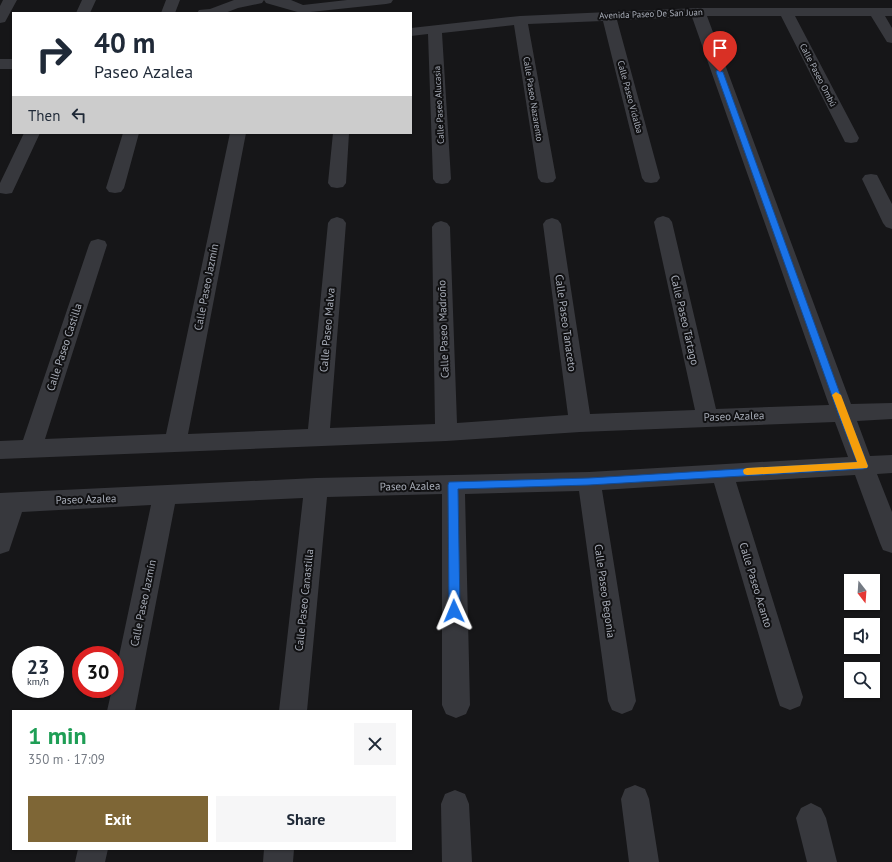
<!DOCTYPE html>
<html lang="en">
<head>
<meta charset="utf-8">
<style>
  body { margin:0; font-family:"PT Sans",sans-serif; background:#f6f6f7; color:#1f2937; height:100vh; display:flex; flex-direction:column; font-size:15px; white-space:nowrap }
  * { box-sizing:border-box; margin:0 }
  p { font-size:13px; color:#747a83 }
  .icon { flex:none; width:22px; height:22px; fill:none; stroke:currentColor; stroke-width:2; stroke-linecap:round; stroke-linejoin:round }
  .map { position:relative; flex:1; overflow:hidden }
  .details { position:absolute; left:12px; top:710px; width:400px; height:140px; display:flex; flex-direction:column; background:#fff; border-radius:0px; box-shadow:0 1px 3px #0004 }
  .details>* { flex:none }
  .hud { position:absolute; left:12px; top:12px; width:400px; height:122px; border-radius:0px; box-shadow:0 1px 3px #0004; background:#fff; color:#1f2937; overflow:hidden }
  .needle { width:26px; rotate:163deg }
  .controls { position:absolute; left:844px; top:574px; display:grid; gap:8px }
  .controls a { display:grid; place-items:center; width:36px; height:36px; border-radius:0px; background:#fff; box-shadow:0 1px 3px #0004; font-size:20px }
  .speed { position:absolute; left:12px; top:646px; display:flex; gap:8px; font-size:20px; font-weight:700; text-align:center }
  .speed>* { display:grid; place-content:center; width:52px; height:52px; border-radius:50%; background:#fff; box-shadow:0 1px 3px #0004; line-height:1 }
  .speed small { font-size:10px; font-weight:400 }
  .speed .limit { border:6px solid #d22; background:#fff; color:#111 }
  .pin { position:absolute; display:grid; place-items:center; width:34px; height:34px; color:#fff; margin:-41px -17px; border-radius:50% 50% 50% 0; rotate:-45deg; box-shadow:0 0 4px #0007 }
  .pin .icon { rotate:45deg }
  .me { position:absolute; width:44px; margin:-22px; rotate:359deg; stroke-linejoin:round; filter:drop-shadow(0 0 3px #0008) }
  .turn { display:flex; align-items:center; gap:14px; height:84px; padding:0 16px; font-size:18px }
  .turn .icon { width:52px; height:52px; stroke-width:2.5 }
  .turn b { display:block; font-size:28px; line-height:34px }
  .then { display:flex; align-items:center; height:38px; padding:0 16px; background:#0003; gap:8px; font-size:15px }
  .round { display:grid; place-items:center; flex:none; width:42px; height:42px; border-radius:0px; background:#f6f6f7 }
  .headline { display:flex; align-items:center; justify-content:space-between; height:68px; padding:0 16px }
  h1 { font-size:24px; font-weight:700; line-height:30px; color:#1e9e55 }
  .cta { display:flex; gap:8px; margin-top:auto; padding:8px 16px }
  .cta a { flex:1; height:46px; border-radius:0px; background:#7e6636; color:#fff; font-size:16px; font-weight:700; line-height:46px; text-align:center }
  .cta a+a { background:#f6f6f7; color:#1f2937 }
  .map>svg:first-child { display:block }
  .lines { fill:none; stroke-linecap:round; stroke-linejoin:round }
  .minor { fill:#37383d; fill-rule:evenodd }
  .route { fill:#1a73e8; stroke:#114b97 }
  .slow { fill:#f59e0b }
  .labels { text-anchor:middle; stroke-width:4; stroke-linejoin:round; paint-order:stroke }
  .far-street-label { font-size:9px; fill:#a8adb8; stroke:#111113 }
  .street-label { font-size:11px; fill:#a8adb8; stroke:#111113 }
</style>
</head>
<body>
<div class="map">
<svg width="892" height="862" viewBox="0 0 892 862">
  <rect width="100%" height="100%" fill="#161618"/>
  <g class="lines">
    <path class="minor" d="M 3,0 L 17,0 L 5,22 L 0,23 L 0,6 Z
      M 82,0 L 96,0 L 90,13 L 76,13 Z
      M 166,0 L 180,0 L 175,13 L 161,13 Z
      M 234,0 L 264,0 L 262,3 L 238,8 L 225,13 L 197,13 L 199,10 L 210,9 Z
      M 264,0 L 291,0 L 303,5 L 347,0 L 393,0 L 391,3 L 386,4 L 301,13 L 266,3 Z
      M 698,8 L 892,8 L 892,16 L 885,16 L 892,28 L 892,43 L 887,42 L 871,16 L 795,16 L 859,138 L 857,142 L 851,143 L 845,142 L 843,138 L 781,16 L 707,16 L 851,404 L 892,403 L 892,419 L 857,421 L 870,456 L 892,455 L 892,473 L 877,474 L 892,512 L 892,553 L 883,550 L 880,543 L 855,475 L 736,482 L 803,697 L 800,706 L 790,710 L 780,706 L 777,697 L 714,483 L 602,490 L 636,701 L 632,710 L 622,714 L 612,710 L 608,701 L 579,491 L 465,494 L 470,705 L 466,714 L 456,718 L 446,714 L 442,705 L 442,494 L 327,497 L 307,711 L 279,711 L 303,498 L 175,504 L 135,711 L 107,711 L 112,689 L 115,689 L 115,675 L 151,505 L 22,512 L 9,551 L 0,554 L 0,493 L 316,478 L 589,472 L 848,457 L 835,422 L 580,432 L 446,441 L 0,459 L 0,441 L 23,440 L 89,245 L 91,241 L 98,239 L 105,241 L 107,245 L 45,439 L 166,434 L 230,133 L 246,133 L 188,434 L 308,429 L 328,223 L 331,219 L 337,217 L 343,219 L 346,223 L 330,428 L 435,424 L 432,227 L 435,223 L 441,221 L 447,223 L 450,227 L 457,423 L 568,415 L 543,224 L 546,220 L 552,218 L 558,220 L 561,224 L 590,414 L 695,410 L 654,222 L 657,218 L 663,216 L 669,218 L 672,222 L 716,409 L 829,405 L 692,17 L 617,20 L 660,178 L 657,182 L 651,183 L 645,182 L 642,178 L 603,21 L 528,24 L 556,178 L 553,182 L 547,183 L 541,182 L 538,178 L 514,25 L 442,33 L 451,179 L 448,183 L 442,184 L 436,183 L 433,179 L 428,34 L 411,36 L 411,28 L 520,16 Z
      M 0,59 L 13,59 L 13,69 L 0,69 Z
      M 24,133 L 40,133 L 12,193 L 6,194 L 0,193 L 0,183 Z
      M 123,133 L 139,133 L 124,188 L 121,192 L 115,193 L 109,192 L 106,188 Z
      M 333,133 L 349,133 L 346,183 L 343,187 L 337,188 L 331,187 L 328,183 Z
      M 871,174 L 877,175 L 892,204 L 892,229 L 886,227 L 883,223 L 862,179 L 865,175 Z
      M 635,785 L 645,789 L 649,799 L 659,862 L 629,862 L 621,799 L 625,789 Z
      M 455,790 L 465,794 L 469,804 L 472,862 L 442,862 L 441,804 L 445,794 Z
      M 811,803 L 821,808 L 826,818 L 837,862 L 807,862 L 796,818 L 801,808 Z
      M 78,849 L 108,849 L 105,862 L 75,862 Z
      M 264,849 L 294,849 L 293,862 L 263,862 Z"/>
  </g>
  <path class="route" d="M 717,70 L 723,72 L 847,413 L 868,466 L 867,468 L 863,469 L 589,485 L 458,489 L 460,611 L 458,614 L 454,615 L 451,614 L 449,611 L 448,485 L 449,482 L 589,478 L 857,462 L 838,413 L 716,72 Z"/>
  <path class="slow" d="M 836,392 L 841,395 L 868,466 L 867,468 L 747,475 L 744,474 L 743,471 L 744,469 L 747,468 L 857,462 L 832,395 Z"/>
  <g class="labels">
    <g class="far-street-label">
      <text transform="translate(651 14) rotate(-2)" y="3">Avenida Paseo De San Juan</text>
      <text transform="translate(818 75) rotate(63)" y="3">Calle Paseo Ombú</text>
      <text transform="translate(630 97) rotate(75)" y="3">Calle Paseo Vidalba</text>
      <text transform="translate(533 99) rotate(81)" y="3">Calle Paseo Nazarento</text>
      <text transform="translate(439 105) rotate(-93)" y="3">Calle Paseo Alucasia</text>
    </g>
    <g class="street-label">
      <text transform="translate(206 287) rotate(-79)" y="4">Calle Paseo Jazmín</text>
      <text transform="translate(685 320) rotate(77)" y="4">Calle Paseo Tártago</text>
      <text transform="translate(566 323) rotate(82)" y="4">Calle Paseo Tanaceto</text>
      <text transform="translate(443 329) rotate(-92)" y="4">Calle Paseo Madroño</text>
      <text transform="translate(327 330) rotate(-85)" y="4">Calle Paseo Malva</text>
      <text transform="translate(64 347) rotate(-72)" y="4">Calle Paseo Castilla</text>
      <text transform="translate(734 416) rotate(-2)" y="4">Paseo Azalea</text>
      <text transform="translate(410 486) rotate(-1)" y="4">Paseo Azalea</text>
      <text transform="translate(86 499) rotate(-2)" y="4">Paseo Azalea</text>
      <text transform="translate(756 585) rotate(73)" y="4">Calle Paseo Acanto</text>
      <text transform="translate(605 591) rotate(82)" y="4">Calle Paseo Begonia</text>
      <text transform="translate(304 600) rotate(-84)" y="4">Calle Paseo Canastilla</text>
      <text transform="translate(143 603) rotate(-78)" y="4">Calle Paseo Jazmín</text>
    </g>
  </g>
</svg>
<div class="controls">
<a><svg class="needle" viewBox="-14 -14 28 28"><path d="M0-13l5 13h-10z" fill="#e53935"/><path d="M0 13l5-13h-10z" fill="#747a83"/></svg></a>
<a><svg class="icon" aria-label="sound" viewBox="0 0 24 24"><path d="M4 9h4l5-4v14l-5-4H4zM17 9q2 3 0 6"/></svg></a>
<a><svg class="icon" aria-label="search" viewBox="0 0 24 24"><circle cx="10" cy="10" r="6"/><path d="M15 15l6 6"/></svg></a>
</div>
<div class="speed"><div>23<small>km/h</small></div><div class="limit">30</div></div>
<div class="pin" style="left:720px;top:72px;background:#d93025"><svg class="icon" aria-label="arrive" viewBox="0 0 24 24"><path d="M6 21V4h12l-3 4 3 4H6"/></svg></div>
<svg class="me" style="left:454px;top:611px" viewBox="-20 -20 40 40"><path d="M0-17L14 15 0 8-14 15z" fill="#1a73e8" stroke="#fff" stroke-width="4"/></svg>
<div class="hud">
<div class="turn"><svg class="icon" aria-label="right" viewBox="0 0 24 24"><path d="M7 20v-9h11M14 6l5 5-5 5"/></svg><div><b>40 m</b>Paseo Azalea</div></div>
<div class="then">Then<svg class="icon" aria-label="left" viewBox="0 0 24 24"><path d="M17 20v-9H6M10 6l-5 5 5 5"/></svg></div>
</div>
<section class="details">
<div class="headline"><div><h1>1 min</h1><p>350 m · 17:09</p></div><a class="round"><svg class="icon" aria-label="close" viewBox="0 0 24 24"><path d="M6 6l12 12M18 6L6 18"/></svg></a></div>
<div class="cta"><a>Exit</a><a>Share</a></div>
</section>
</div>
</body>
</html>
